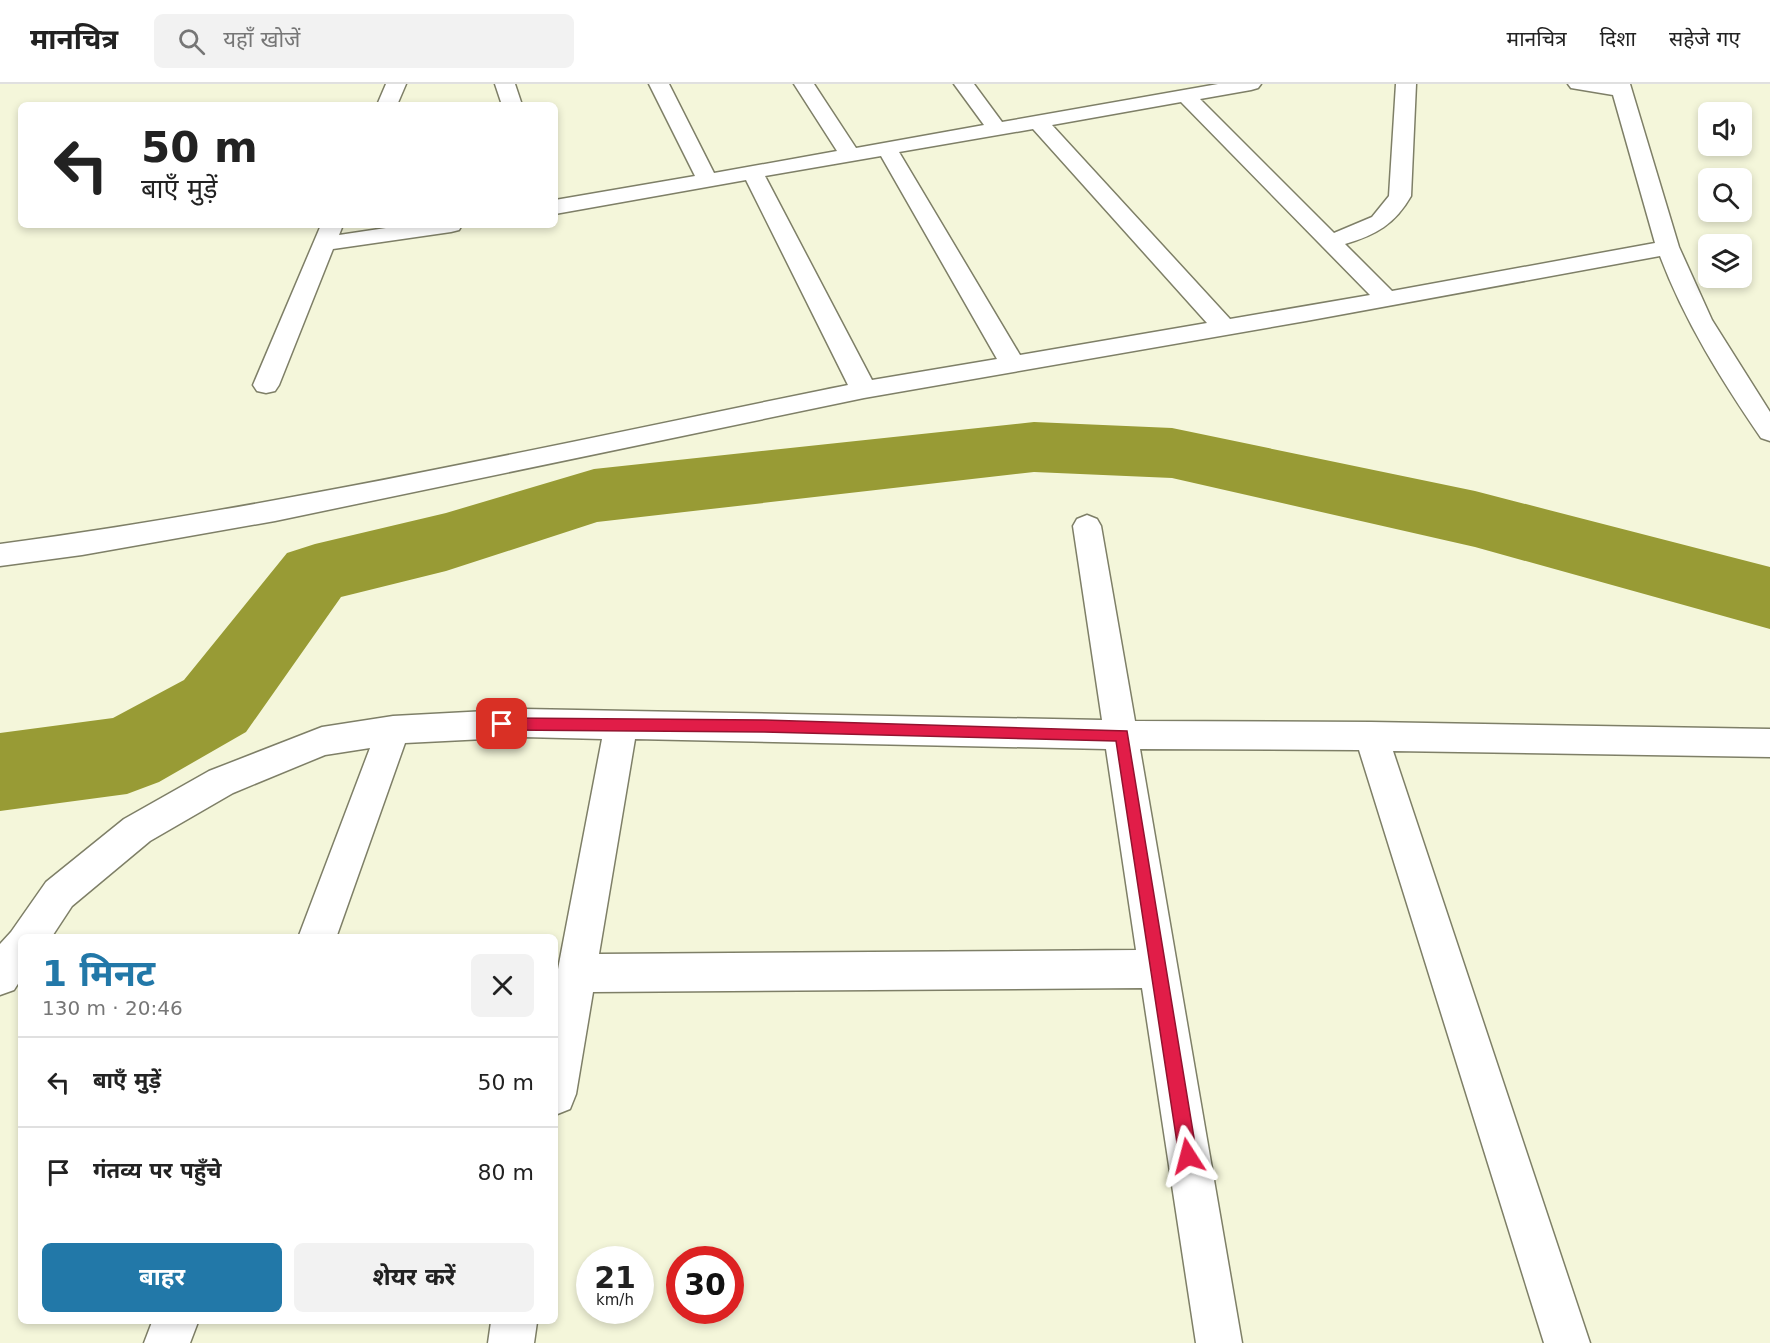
<!DOCTYPE html>
<html lang="hi">
<head>
<meta charset="utf-8">
<style>
  body { margin:0; font-family:"DejaVu Sans","Noto Sans Devanagari",sans-serif; background:#f2f2f2; color:#222; height:100vh; display:flex; flex-direction:column; font-size:22px; white-space:nowrap }
  * { box-sizing:border-box; margin:0 }
  p { font-size:20px; color:#767676 }
  .icon { flex:none; width:33px; height:33px; fill:none; stroke:currentColor; stroke-width:2; stroke-linecap:round; stroke-linejoin:round }
  .map { position:relative; flex:1; overflow:hidden }
  .details { position:absolute; left:18px; top:850px; width:540px; height:390px; display:flex; flex-direction:column; background:#fff; border-radius:9px; box-shadow:0 3px 9px #0003 }
  .details>* { flex:none }
  .guide { position:absolute; left:18px; top:18px; width:540px; height:126px; border-radius:9px; box-shadow:0 3px 9px #0003; background:#fff; color:#222; overflow:hidden }
  .fabs { position:absolute; left:1698px; top:18px; display:grid; gap:12px }
  .fabs a { display:grid; place-items:center; width:54px; height:54px; border-radius:9px; background:#fff; box-shadow:0 3px 9px #0003; font-size:30px }
  .speed { position:absolute; left:576px; top:1162px; display:flex; gap:12px; font-size:30px; font-weight:700; text-align:center }
  .speed>* { display:grid; place-content:center; width:78px; height:78px; border-radius:50%; background:#fff; box-shadow:0 3px 9px #0003; line-height:1 }
  .speed small { font-size:15px; font-weight:400 }
  .speed .limit { border:9px solid #d22; background:#fff; color:#111 }
  .pin { position:absolute; display:grid; place-items:center; width:51px; height:51px; color:#fff; margin:-26px; border-radius:12px; box-shadow:0 3px 9px #0006 }
  .me { position:absolute; width:66px; margin:-33px; rotate:351deg; stroke-linejoin:round; filter:drop-shadow(0 0 4px #0008) }
  .turn { display:flex; align-items:center; gap:21px; height:126px; padding:0 24px; font-size:27px }
  .turn .icon { width:78px; height:78px; stroke-width:2.5 }
  .turn b { display:block; font-size:42px; line-height:51px }
  .round { display:grid; place-items:center; flex:none; width:63px; height:63px; border-radius:9px; background:#f2f2f2 }
  .head { display:flex; align-items:center; justify-content:space-between; height:102px; padding:0 24px }
  h1 { font-size:36px; font-weight:700; line-height:45px; color:#2278a8 }
  .button { display:flex; gap:12px; margin-top:auto; padding:12px 24px }
  .button a { flex:1; height:69px; border-radius:9px; background:#2278a8; color:#fff; font-size:24px; font-weight:700; line-height:69px; text-align:center }
  .button a+a { background:#f2f2f2; color:#222 }
  ul { padding:0; list-style:none }
  li { display:flex; align-items:center; gap:18px; height:90px; padding:0 24px; border-top:2px solid #e0e0e0 }
  li div { flex:1 }
  li b { display:block; font-size:22px }
  li em { font-style:normal }
  header { display:flex; align-items:center; gap:36px; box-sizing:border-box; height:84px; padding:0 30px; background:#fff; border-bottom:2px solid #e0e0e0 }
  header strong { font-size:28px }
  nav { display:flex; gap:33px; margin-inline-start:auto; font-size:21px }
  .search { width:420px; height:54px; background:#f2f2f2; display:flex; align-items:center; gap:15px; box-sizing:border-box; padding:0 21px; border-radius:9px; color:#767676; font-size:22px }
  .map>svg:first-child { display:block }
  .lines { fill:none; stroke-linecap:round; stroke-linejoin:round }
  .river { fill:#989b35; fill-rule:evenodd }
  .minor-casing { stroke:#7e7f67; stroke-width:3 }
  .minor { fill:#fff; fill-rule:evenodd }
  .route { fill:#e11d48; stroke:#92132f; stroke-width:1.5 }
</style>
</head>
<body>
<header>
<strong>मानचित्र</strong>
<div class="search"><svg class="icon" aria-label="search" viewBox="0 0 24 24"><circle cx="10" cy="10" r="6"/><path d="M15 15l6 6"/></svg>यहाँ खोजें</div>
<nav><a>मानचित्र</a><a>दिशा</a><a>सहेजे गए</a></nav>
</header>
<div class="map">
<svg width="1770" height="1259" viewBox="0 0 1770 1259">
  <rect width="100%" height="100%" fill="#f4f6da"/>
  <g class="lines">
    <path class="river" d="M 1034,338 L 1172,344 L 1475,407 L 1770,483 L 1770,545 L 1475,463 L 1172,394 L 1034,388 L 597,438 L 446,487 L 341,513 L 246,648 L 159,698 L 127,710 L 0,727 L 0,649 L 113,634 L 184,596 L 287,469 L 315,460 L 446,429 L 594,385 Z"/>
    <g class="minor-casing">
      <path id="minor" d="M 386,0 L 406,0 L 397,21 L 377,21 Z
        M 495,0 L 515,0 L 522,21 L 502,21 Z
        M 649,0 L 669,0 L 714,89 L 837,67 L 794,0 L 814,0 L 856,64 L 984,41 L 954,0 L 974,0 L 1002,38 L 1218,0 L 1261,0 L 1258,4 L 1251,6 L 1200,15 L 1334,149 L 1372,133 L 1389,112 L 1396,0 L 1416,0 L 1411,112 C 1395,140 1376,151 1345,160 L 1392,207 L 1655,159 L 1613,11 L 1571,4 L 1568,0 L 1630,0 L 1679,163 L 1712,236 L 1770,328 L 1770,357 L 1761,354 C 1722,297 1685,238 1660,172 L 1306,237 L 864,314 L 275,437 L 82,471 L 0,482 L 0,460 C 285,422 567,358 848,301 L 746,96 L 555,130 L 555,116 L 695,92 ZM 1181,18 L 1370,211 L 1230,235 L 1052,41 ZM 1033,45 L 1207,239 L 1020,271 L 899,68 ZM 881,72 L 997,275 L 872,296 L 765,92 Z
        M 321,141 L 343,141 L 339,151 L 406,141 L 462,141 L 459,146 L 451,148 L 333,165 L 279,301 L 275,307 L 266,309 L 257,307 L 253,301 Z
        M 1087,431 L 1097,435 L 1101,442 L 1135,637 L 1371,638 L 1770,645 L 1770,673 L 1393,667 L 1590,1259 L 1544,1259 L 1359,666 L 1140,665 L 1242,1259 L 1196,1259 L 1142,904 L 593,908 L 576,1010 L 570,1025 L 555,1031 L 555,901 L 602,655 L 524,653 L 405,659 L 336,854 L 298,854 L 370,664 L 325,671 L 233,709 L 150,757 L 72,822 L 51,854 L 21,854 L 21,895 L 14,906 L 0,911 L 0,860 L 11,848 L 46,798 L 124,735 L 209,687 L 322,643 L 393,632 L 524,625 L 1102,636 L 1073,442 L 1077,435 ZM 635,655 L 1106,665 L 1136,866 L 599,870 Z
        M 152,1238 L 198,1238 L 190,1259 L 144,1259 Z
        M 491,1238 L 537,1238 L 534,1259 L 488,1259 Z"/>
    </g>
    <use href="#minor" class="minor"/>
  </g>
  <path class="route" d="M 502,634 L 764,636 L 1127,647 L 1197,1072 L 1194,1078 L 1188,1081 L 1182,1078 L 1179,1072 L 1116,657 L 764,648 L 502,646 L 497,644 L 495,640 L 497,636 Z"/>
</svg>
<div class="fabs">
<a><svg class="icon" aria-label="sound" viewBox="0 0 24 24"><path d="M4 9h4l5-4v14l-5-4H4zM17 9q2 3 0 6"/></svg></a>
<a><svg class="icon" aria-label="search" viewBox="0 0 24 24"><circle cx="10" cy="10" r="6"/><path d="M15 15l6 6"/></svg></a>
<a><svg class="icon" aria-label="layers" viewBox="0 0 24 24"><path d="M12 4l9 5-9 5-9-5zM3 14l9 5 9-5"/></svg></a>
</div>
<div class="speed"><div>21<small>km/h</small></div><div class="limit">30</div></div>
<div class="pin" style="left:502px;top:640px;background:#d93025"><svg class="icon" aria-label="arrive" viewBox="0 0 24 24"><path d="M6 21V4h12l-3 4 3 4H6"/></svg></div>
<svg class="me" style="left:1188px;top:1072px" viewBox="-20 -20 40 40"><path d="M0-17L14 15 0 8-14 15z" fill="#e11d48" stroke="#fff" stroke-width="4"/></svg>
<div class="guide">
<div class="turn"><svg class="icon" aria-label="left" viewBox="0 0 24 24"><path d="M17 20v-9H6M10 6l-5 5 5 5"/></svg><div><b>50 m</b>बाएँ मुड़ें</div></div>
</div>
<section class="details">
<div class="head"><div><h1>1 मिनट</h1><p>130 m · 20:46</p></div><a class="round"><svg class="icon" aria-label="close" viewBox="0 0 24 24"><path d="M6 6l12 12M18 6L6 18"/></svg></a></div>
<ul>
<li><svg class="icon" aria-label="left" viewBox="0 0 24 24"><path d="M17 20v-9H6M10 6l-5 5 5 5"/></svg><div><b>बाएँ मुड़ें</b></div><em>50 m</em></li>
<li><svg class="icon" aria-label="arrive" viewBox="0 0 24 24"><path d="M6 21V4h12l-3 4 3 4H6"/></svg><div><b>गंतव्य पर पहुँचे</b></div><em>80 m</em></li>
</ul>
<div class="button"><a>बाहर</a><a>शेयर करें</a></div>
</section>
</div>
</body>
</html>
